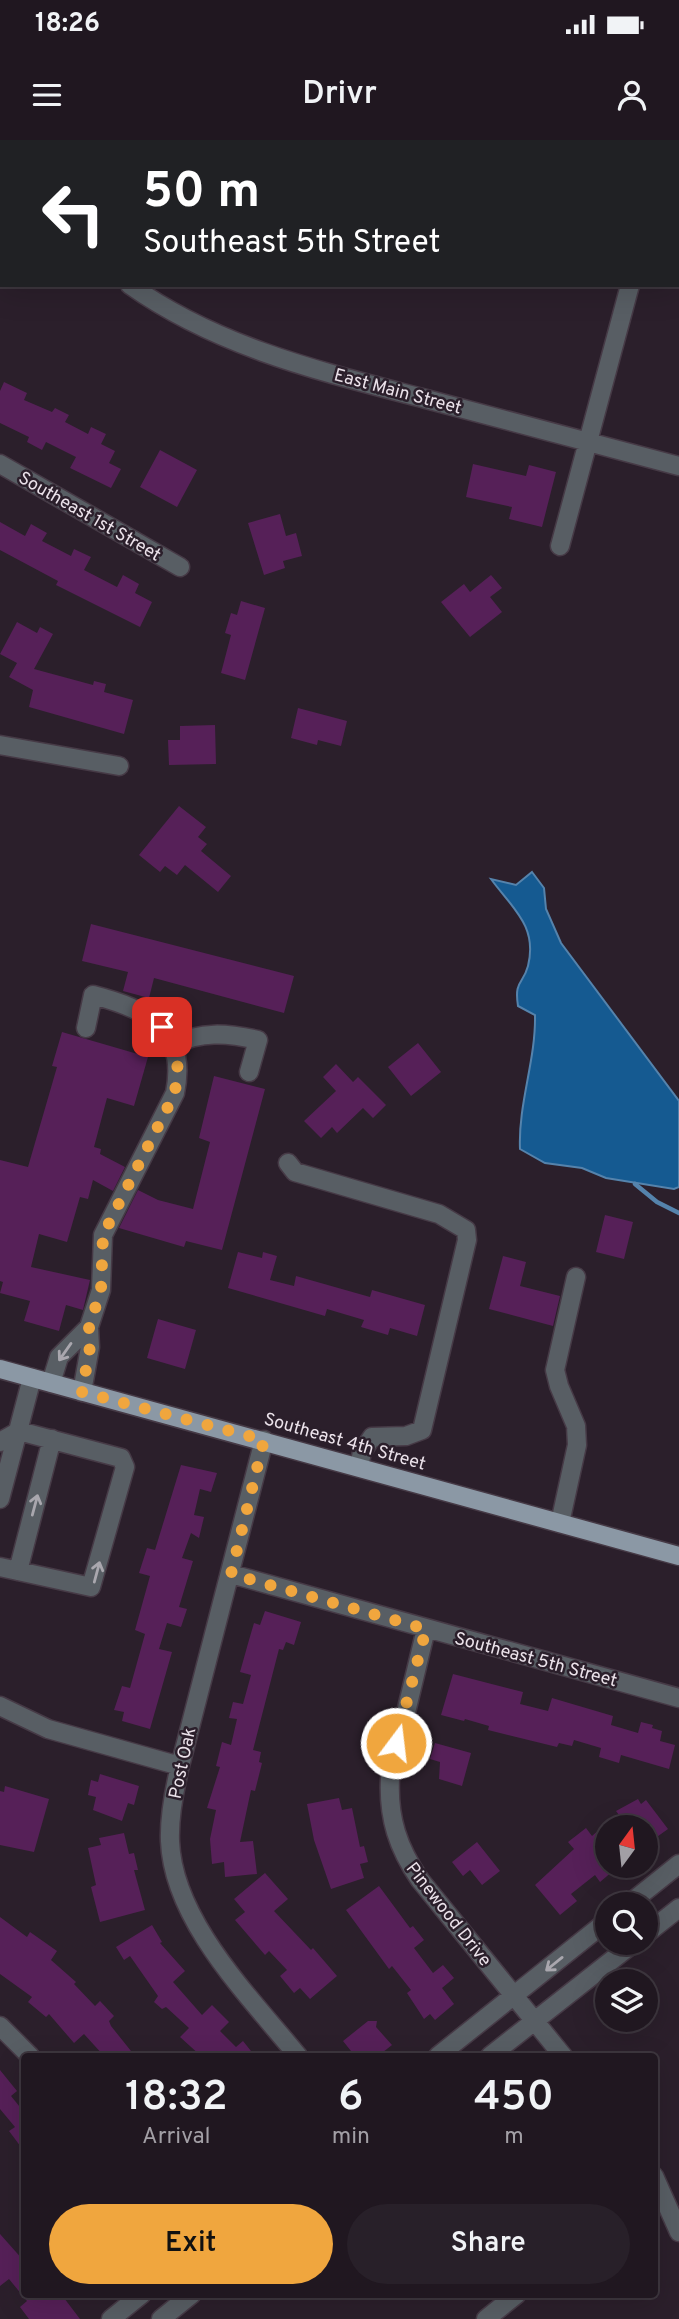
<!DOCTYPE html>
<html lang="en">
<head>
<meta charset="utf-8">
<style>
  body { margin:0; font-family:Overpass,sans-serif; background:#282029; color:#f1f3f6; height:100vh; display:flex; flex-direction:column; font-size:26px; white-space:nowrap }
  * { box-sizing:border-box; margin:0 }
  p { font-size:23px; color:#a29fa5 }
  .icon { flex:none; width:38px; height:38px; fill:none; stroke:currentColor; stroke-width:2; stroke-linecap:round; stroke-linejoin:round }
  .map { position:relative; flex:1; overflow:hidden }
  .details { position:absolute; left:21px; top:1913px; width:637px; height:245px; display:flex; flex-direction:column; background:#201720; border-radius:7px; box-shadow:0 7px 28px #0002,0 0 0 2px #3d363e }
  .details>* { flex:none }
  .hud { position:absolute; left:0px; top:0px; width:679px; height:147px; box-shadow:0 7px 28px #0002,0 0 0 2px #3d363e; background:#202124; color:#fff; overflow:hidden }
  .needle { width:46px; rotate:15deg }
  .buttons { position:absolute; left:595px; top:1675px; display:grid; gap:14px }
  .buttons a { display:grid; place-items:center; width:63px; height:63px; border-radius:50%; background:#201720; box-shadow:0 7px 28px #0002,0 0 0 2px #3d363e; font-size:35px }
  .pin { position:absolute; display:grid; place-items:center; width:60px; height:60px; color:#fff; margin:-30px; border-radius:14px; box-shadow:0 4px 10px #0006 }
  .me { position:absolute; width:77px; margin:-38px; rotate:15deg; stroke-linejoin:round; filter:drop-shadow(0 0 5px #0008) }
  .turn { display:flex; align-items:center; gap:24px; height:147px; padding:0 28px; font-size:32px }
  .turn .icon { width:91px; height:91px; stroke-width:2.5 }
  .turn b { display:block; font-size:49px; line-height:60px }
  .eta { display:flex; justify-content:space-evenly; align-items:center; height:119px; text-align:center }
  .eta b { font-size:42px; font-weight:600; line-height:49px }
  .cta { display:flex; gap:14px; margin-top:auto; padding:14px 28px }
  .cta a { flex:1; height:80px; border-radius:42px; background:#f0a63e; color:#111; font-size:28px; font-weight:600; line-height:80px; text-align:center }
  .cta a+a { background:#282029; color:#f1f3f6 }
  .status { display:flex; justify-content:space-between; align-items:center; height:49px; padding:0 35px; background:#201720; direction:ltr }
  .status svg { height:19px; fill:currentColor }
  header { display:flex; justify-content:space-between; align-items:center; height:91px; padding:0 28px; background:#201720; font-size:32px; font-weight:600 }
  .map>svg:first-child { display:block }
  .water { fill:#155a91; stroke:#5583ac; stroke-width:2 }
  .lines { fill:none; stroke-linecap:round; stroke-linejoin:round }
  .stream { stroke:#5583ac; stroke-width:4.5 }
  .building { fill:#562058 }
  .minor-casing { stroke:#463a46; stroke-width:21 }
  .major-casing { stroke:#463a46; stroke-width:21 }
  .minor { stroke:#585e64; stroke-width:18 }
  .major { stroke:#8b98a5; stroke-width:18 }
  .oneway { stroke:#a9a7ae }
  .route { stroke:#f0a63e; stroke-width:12; stroke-dasharray:0 21.6 }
  .labels { text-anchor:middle; stroke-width:5; stroke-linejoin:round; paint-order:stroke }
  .street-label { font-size:18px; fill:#ebe2ea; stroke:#2b1f2b }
</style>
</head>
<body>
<div class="status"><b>18:26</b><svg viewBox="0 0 49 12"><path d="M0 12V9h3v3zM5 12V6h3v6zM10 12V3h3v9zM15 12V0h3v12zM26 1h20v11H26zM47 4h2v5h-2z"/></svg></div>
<header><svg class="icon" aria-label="menu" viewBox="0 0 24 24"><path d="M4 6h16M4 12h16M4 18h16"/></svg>Drivr<svg class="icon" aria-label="person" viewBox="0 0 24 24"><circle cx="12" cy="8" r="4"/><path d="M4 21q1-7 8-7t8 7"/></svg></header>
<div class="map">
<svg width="679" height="2179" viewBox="0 0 679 2179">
  <rect width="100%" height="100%" fill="#2b1f2b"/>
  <path class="water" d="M 532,732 L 544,748 L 546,769 L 561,803 L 679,961 L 679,1047 L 674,1049 L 606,1038 L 582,1028 L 545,1023 L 520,1009 C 518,964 536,920 535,875 L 518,866 C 514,840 523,845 528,826 C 538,786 512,768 491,739 L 516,745 Z"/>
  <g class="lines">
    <path class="stream" d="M 635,1044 L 657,1062 L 679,1073"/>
  </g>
  <path class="building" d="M 4,242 L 27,253 L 24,260 L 52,272 L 55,268 L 69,275 L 65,282 L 88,294 L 91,287 L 106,294 L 101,304 L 115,311 L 109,323 L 121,329 L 111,348 L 70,328 L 76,317 L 46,302 L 42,310 L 27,302 L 29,297 L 0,283 L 0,251 Z
    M 160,310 L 197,330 L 177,367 L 140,347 Z
    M 473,324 L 526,336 L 529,325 L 556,332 L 542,387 L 509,379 L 512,367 L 466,357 Z
    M 280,374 L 286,396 L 296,393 L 302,416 L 283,421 L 285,428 L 264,435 L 248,383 Z
    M 0,382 L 25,396 L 31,384 L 47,393 L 42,401 L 71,416 L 74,409 L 91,417 L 84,430 L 117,447 L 123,435 L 139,444 L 135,453 L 152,462 L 140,487 L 56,445 L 58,441 L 0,410 Z
    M 491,435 L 502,448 L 490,457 L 502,472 L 470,497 L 441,462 L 464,444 L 470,452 Z
    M 241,461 L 265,468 L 245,540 L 221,533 L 231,495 L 225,493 L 231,473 L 237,475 Z
    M 17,482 L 37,493 L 40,487 L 53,494 L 34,529 L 93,545 L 94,541 L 106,544 L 104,552 L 133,560 L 124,594 L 29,567 L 33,550 L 9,537 L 17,523 L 0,514 Z
    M 298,568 L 347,581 L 341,606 L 318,600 L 317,605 L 291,598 Z
    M 215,585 L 216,624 L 169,625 L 168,600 L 180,600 L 180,586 Z
    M 179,666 L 206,687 L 198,697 L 207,704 L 201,711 L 231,736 L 218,752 L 185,725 L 177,735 L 165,726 L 160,732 L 139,715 Z
    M 91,784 L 294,836 L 284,873 L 154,838 L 149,858 L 123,851 L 128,832 L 82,821 Z
    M 62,892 L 148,917 L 134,966 L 107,958 L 94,1007 L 101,1009 L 100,1014 L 125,1027 L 113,1051 L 93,1040 L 88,1059 L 80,1057 L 67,1102 L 39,1094 L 31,1127 L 90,1140 L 83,1170 L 66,1165 L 59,1191 L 24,1181 L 30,1161 L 0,1153 L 3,1142 L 0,1141 L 0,1020 L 28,1027 L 57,927 L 52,926 Z
    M 418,903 L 441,932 L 411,956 L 388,927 Z
    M 336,924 L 353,942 L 358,937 L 386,965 L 373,978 L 363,968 L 337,993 L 332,987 L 321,998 L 304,981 L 336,951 L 323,937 Z
    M 214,936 L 265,949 L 222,1110 L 186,1101 L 184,1107 L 119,1088 L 138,1050 L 158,1060 L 193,1069 L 210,1002 L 199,998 Z
    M 605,1075 L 633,1082 L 624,1119 L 596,1112 Z
    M 238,1112 L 262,1118 L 263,1112 L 277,1116 L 270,1140 L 294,1146 L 296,1136 L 370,1157 L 372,1150 L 425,1165 L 417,1196 L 390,1188 L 388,1195 L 361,1187 L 364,1180 L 327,1169 L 325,1176 L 228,1148 Z
    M 503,1116 L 526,1122 L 520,1146 L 560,1156 L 553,1186 L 489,1169 Z
    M 158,1179 L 196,1190 L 185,1229 L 147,1218 Z
    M 181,1325 L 217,1333 L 211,1352 L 200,1349 L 194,1375 L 204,1377 L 199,1398 L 191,1393 L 182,1418 L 193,1421 L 179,1467 L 187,1469 L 181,1487 L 167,1483 L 159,1509 L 172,1512 L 150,1589 L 122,1581 L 124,1572 L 114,1570 L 122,1546 L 130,1548 L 145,1494 L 135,1490 L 150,1436 L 139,1433 L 147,1408 L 155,1410 Z
    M 265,1471 L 301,1482 L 294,1505 L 286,1502 L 283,1510 L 279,1509 L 253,1610 L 261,1612 L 259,1622 L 262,1623 L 255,1651 L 251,1650 L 240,1702 L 253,1701 L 257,1734 L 225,1737 L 224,1722 L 212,1724 L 210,1699 L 216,1670 L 207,1668 L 220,1627 L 216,1626 L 222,1602 L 231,1605 L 237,1579 L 229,1578 L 233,1562 L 243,1564 L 251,1535 L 240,1532 L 249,1500 L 254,1483 L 260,1485 Z
    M 453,1534 L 523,1552 L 520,1564 L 548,1571 L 552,1558 L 613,1576 L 611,1585 L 638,1593 L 641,1582 L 653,1585 L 652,1588 L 662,1591 L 660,1601 L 675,1605 L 669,1629 L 621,1615 L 619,1623 L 599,1617 L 601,1608 L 574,1600 L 572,1606 L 559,1603 L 557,1607 L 488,1590 L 489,1586 L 465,1579 L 464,1581 L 441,1575 Z
    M 435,1603 L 471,1613 L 462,1646 L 439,1639 L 440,1622 L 430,1619 Z
    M 100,1634 L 139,1646 L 134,1665 L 128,1663 L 122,1681 L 93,1670 L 96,1657 L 88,1655 L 91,1640 L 98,1642 Z
    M 5,1646 L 49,1659 L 34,1712 L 0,1705 L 0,1651 L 4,1652 Z
    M 339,1658 L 342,1670 L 352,1668 L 360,1707 L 364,1706 L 368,1722 L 360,1724 L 364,1738 L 331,1749 L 314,1700 L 307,1664 Z
    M 638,1659 L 641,1664 L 646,1660 L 668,1689 L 654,1699 L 651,1694 L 646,1698 L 646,1687 L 628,1687 L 616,1671 Z
    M 607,1683 L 607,1726 L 613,1731 L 600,1742 L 595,1735 L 571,1754 L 577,1761 L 560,1775 L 535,1745 L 574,1709 L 568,1702 L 586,1688 L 592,1696 Z
    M 124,1693 L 129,1714 L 134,1713 L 138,1730 L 134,1730 L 145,1770 L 100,1782 L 91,1747 L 96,1745 L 88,1708 L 101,1705 L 99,1698 Z
    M 477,1702 L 500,1731 L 482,1745 L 470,1730 L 463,1736 L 452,1722 Z
    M 265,1733 L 288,1759 L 274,1771 L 311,1810 L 313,1808 L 337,1836 L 310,1859 L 300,1848 L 294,1853 L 280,1836 L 287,1830 L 269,1811 L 265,1815 L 235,1780 L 245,1772 L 234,1759 Z
    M 379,1746 L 410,1788 L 413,1786 L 424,1800 L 414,1808 L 433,1833 L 443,1825 L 454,1838 L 442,1848 L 454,1864 L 435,1880 L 430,1874 L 424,1879 L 407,1853 L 411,1850 L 392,1826 L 389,1829 L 346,1770 Z
    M 0,1777 L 27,1797 L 30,1792 L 57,1811 L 51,1820 L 76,1842 L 74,1844 L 95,1866 L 100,1861 L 114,1876 L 109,1881 L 111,1886 L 135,1916 L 104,1916 L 84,1894 L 74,1903 L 49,1874 L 46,1877 L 28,1862 L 32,1857 L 0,1834 Z
    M 152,1785 L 162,1802 L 160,1803 L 185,1831 L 173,1842 L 202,1875 L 212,1865 L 229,1882 L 220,1891 L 236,1907 L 243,1901 L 255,1916 L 201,1916 L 180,1897 L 189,1888 L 166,1867 L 162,1869 L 154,1862 L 158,1856 L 130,1816 L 124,1820 L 116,1807 Z
    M 368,1881 L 377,1881 L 376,1887 L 392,1905 L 378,1916 L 355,1916 L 343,1901 Z
    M 0,1930 L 17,1951 L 11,1956 L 24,1972 L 24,2011 L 9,1991 L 15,1987 L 0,1969 Z
    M 0,2094 L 24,2121 L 24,2154 L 61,2154 L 80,2179 L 29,2179 L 20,2167 L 27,2161 L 9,2139 L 0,2146 Z"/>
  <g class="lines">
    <g class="minor-casing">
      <path id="minor" d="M 275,0 L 280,2
        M 472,2 L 473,0
        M 668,2 L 668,0
        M 0,63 L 2,64
        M 130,145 C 219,208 323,232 426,259 C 511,282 595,304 679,326
        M 0,324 L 180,427
        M 560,406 L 630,145
        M 0,605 L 119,626
        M 173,905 C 201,891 227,893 258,900 L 249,932
        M 288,1023 L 295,1032 L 439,1074 L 466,1090 L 467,1100 L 422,1290 L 406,1296 L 372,1297 L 362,1312 L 359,1327
        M 51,1243 L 59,1217 L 89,1187
        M 82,1252 L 90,1207 L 89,1187 L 101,1150 L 103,1095 L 175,953 C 188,889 147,869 93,855 L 86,888
        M 264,1300 L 180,1626 C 174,1651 169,1676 170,1701 C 173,1781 250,1857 298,1916
        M 0,1302 L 19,1291 L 121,1318 L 125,1327 L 91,1447 L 0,1427
        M 0,1359 L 32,1238
        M 560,1383 L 577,1305 L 576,1286 L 559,1246 L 555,1230 L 576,1137
        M 18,1431 L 52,1299
        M 231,1434 L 679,1558
        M 426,1489 L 390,1639 C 388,1678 398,1708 420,1740 L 563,1916
        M 0,1566 L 48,1589 L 180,1626
        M 629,1764 L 679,1724
        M 646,1794 L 679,1768
        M 0,1886 L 30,1916
        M 438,1916 L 607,1781
        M 490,1916 L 635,1802
        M 654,2036 L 679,2092
        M 111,2179 L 142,2154
        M 161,2179 L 192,2154
        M 486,2179 L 517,2154"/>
    </g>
    <g class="major-casing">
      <path id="major" d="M 0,1229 L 679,1416"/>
    </g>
    <use href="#minor" class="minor"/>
    <use href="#major" class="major"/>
  </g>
  <defs><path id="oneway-shaft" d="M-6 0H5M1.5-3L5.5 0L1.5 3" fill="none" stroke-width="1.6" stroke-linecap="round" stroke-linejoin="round" transform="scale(1.75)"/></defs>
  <g class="oneway">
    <use href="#oneway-shaft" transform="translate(65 1212) rotate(125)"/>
    <use href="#oneway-shaft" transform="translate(35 1365) rotate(-75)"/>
    <use href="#oneway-shaft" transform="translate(97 1432) rotate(-75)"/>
    <use href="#oneway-shaft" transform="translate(554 1824) rotate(141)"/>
  </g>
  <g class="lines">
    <path class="route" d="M 162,887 L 178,920 L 175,953 L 103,1095 L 101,1150 L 89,1187 L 90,1207 L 82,1252 L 264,1300 L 231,1434 L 426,1489 L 396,1603"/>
  </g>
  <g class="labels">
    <g class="street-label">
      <text transform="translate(398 251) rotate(15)" y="6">East Main Street</text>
      <text transform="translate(90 376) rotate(30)" y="6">Southeast 1st Street</text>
      <text transform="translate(345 1301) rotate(16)" y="6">Southeast 4th Street</text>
      <text transform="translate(536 1519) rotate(15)" y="6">Southeast 5th Street</text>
      <text transform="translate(182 1623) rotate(-78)" y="6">Post Oak</text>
      <text transform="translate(449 1774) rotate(52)" y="6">Pinewood Drive</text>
    </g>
  </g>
</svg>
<div class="buttons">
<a><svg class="needle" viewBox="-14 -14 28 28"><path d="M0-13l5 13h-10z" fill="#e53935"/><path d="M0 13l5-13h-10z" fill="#a29fa5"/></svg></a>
<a><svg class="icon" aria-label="search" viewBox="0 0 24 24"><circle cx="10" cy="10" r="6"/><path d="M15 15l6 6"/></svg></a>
<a><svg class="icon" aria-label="layers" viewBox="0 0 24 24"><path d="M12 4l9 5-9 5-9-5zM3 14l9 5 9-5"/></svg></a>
</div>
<div class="pin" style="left:162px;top:887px;background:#d93025"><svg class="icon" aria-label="arrive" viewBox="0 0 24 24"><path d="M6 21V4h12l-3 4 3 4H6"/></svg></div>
<svg class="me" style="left:396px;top:1603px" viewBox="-20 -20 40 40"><circle r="17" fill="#f0a63e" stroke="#fff" stroke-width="3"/><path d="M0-11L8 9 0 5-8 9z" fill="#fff"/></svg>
<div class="hud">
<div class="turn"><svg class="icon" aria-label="left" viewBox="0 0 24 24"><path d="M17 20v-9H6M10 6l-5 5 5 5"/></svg><div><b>50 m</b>Southeast 5th Street</div></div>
</div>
<section class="details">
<div class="eta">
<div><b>18:32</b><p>Arrival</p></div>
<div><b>6</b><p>min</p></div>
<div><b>450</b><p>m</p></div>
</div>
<div class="cta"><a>Exit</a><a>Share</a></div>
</section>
</div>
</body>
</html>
